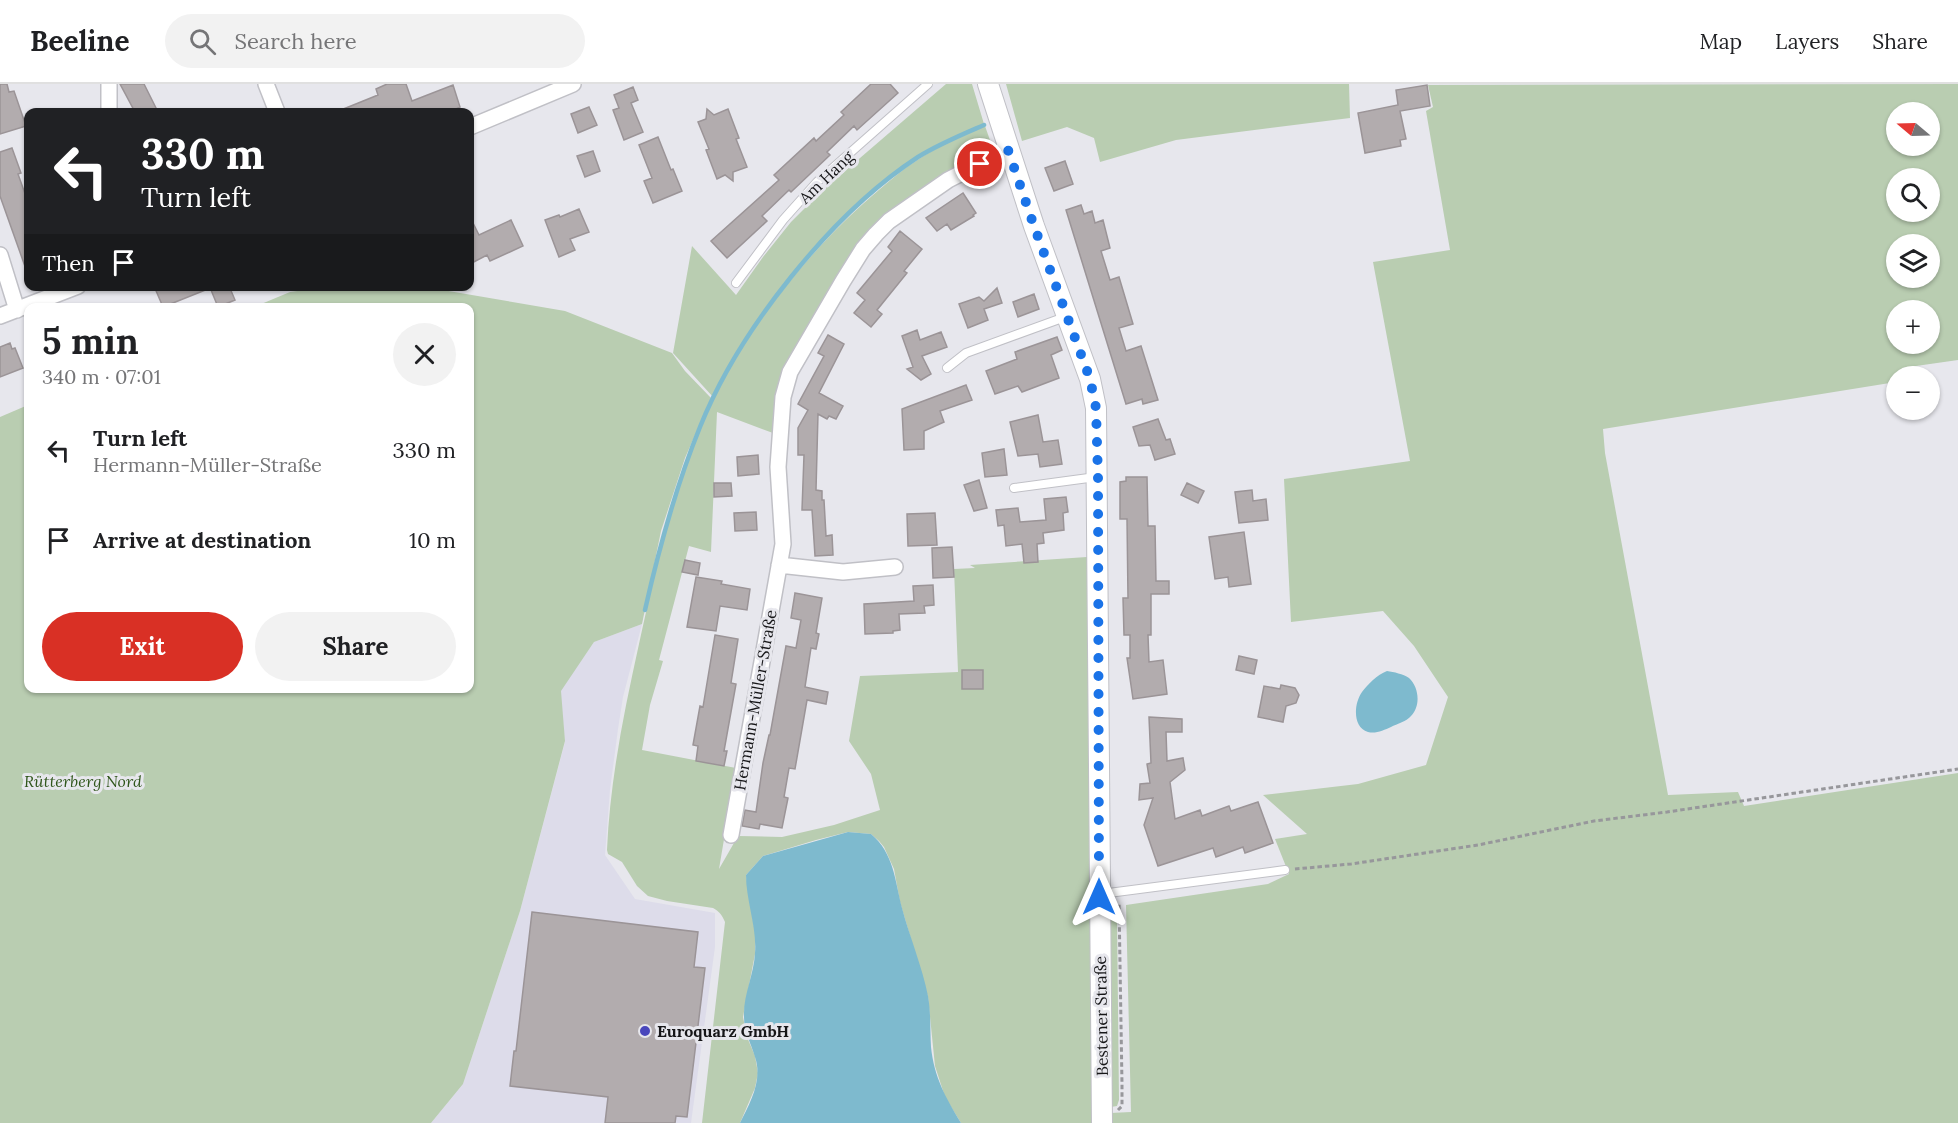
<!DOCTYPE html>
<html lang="en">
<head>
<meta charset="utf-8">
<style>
  body { margin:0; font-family:Lora,serif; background:#f2f2f2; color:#202124; height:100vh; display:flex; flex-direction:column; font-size:22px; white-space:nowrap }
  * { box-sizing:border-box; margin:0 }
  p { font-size:20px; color:#757577 }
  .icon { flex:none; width:33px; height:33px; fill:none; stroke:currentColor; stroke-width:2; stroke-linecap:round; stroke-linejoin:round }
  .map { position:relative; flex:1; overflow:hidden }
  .side { position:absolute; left:24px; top:219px; width:450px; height:390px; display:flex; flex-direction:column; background:#fff; border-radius:12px; box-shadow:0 2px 4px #0004 }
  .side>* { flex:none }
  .guide { position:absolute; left:24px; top:24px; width:450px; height:183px; border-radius:12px; box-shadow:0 2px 4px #0004; background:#202124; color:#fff; overflow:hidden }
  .needle { width:39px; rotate:289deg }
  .controls { position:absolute; left:1886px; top:18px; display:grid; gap:12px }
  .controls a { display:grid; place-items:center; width:54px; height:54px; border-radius:50%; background:#fff; box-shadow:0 2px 4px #0004; font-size:30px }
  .pin { position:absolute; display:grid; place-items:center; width:51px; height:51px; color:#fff; margin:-26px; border:3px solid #fff; border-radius:50%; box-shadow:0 2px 6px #0007 }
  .me { position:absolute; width:66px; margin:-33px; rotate:0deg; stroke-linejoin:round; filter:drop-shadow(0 0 4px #0008) }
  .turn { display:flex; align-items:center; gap:21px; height:126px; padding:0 18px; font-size:27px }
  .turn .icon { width:78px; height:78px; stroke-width:2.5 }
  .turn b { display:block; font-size:42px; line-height:51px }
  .then { display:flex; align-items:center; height:57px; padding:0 18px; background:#0003; gap:12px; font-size:22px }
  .round { display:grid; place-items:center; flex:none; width:63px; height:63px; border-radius:32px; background:#f2f2f2 }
  .overview { display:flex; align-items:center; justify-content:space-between; height:102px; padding:0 18px }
  h1 { font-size:36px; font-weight:800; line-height:45px }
  .button { display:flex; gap:12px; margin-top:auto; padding:12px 18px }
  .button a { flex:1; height:69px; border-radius:36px; background:#d93025; color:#fff; font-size:24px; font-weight:800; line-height:69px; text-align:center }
  .button a+a { background:#f2f2f2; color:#202124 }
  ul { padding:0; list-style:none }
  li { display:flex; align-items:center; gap:18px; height:90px; padding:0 18px }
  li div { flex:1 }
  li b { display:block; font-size:22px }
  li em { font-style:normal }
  header { display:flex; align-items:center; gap:36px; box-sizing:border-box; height:84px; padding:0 30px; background:#fff; border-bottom:2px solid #e0e0e0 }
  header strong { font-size:28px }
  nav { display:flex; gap:33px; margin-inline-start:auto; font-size:21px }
  .search { width:420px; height:54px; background:#f2f2f2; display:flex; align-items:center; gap:15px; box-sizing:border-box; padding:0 21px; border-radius:33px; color:#757577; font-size:22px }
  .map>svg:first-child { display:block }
  .built { fill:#dddcea }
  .green { fill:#b9cdb1; fill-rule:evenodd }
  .water { fill:#7ebace }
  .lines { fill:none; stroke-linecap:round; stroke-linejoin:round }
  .stream { stroke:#7ebace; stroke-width:4.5 }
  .building { fill:#b2acae; stroke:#9b9497; stroke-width:1.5 }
  .service-casing { stroke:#c0c0c6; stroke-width:10 }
  .minor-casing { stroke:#c0c0c6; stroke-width:18 }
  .tertiary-casing { stroke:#c0c0c6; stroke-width:22 }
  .path { stroke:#97979b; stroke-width:3; stroke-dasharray:4.5 3; stroke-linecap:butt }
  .service { stroke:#fff; stroke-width:8 }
  .minor { stroke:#fff; stroke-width:15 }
  .tertiary { stroke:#fff; stroke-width:20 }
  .route { stroke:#1a73e8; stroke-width:10; stroke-dasharray:0 18 }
  .poi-dot { fill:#4946bc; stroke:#e7e7ed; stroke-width:2 }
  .labels { text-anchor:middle; stroke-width:6; stroke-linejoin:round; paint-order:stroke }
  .street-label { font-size:16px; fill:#161618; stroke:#e7e7ed }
  .park-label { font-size:16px; font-style:italic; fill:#30561b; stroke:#e7e7ed }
  .poi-label { font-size:16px; font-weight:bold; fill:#161618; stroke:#e7e7ed; text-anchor:start }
</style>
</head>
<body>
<header>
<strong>Beeline</strong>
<div class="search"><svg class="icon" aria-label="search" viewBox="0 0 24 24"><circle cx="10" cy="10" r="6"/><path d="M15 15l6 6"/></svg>Search here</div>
<nav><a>Map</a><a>Layers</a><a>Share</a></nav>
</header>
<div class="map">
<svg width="1958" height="1039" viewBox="0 0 1958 1039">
  <rect width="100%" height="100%" fill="#e7e7ed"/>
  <path class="built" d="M 642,540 L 623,613 L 618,645 L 610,706 L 605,771 L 635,815 L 715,829 L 715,863 L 691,1039 L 431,1039 L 463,1000 L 520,827 L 565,658 L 560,607 L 594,558 Z"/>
  <path class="green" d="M 946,0 L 972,0 L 984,40 C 960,50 936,60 915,74 C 897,86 881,101 865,115 C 802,171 753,238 713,313 L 673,269 L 692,162 L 736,211 L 763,173 L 791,138 L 824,105 Z
    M 1006,0 L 1349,0 L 1350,34 L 1176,56 L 1100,78 L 1094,54 L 1067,43 L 1022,57 Z
    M 1958,0 L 1958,276 L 1902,284 L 1904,292 L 1896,292 L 1896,298 L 1603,345 L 1605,369 L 1668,711 L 1738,708 L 1744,722 L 1958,689 L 1958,1039 L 1110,1039 L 1110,1029 L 1131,1028 L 1126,821 L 1268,800 L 1289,790 L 1275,755 L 1307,750 L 1263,711 L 1358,700 L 1426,681 L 1448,613 L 1414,562 L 1383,527 L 1291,538 L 1284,395 L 1410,377 L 1373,178 L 1450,166 L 1426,27 L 1433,23 L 1428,1 ZM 1896,28 L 1929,28 L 1929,62 L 1896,62 ZM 1896,94 L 1929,94 L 1929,128 L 1896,128 ZM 1896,160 L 1929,160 L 1929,194 L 1896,194 ZM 1896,226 L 1929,226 L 1929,260 L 1896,260 Z
    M 985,42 L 991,59 L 981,71 L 859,159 L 795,263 L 781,291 L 776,312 L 773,349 L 717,328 L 711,468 L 689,462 L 659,576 L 663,577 L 650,621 L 642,666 L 736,684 L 719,785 L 738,752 L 782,753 L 834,741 L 880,726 L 871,690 L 849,657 L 860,592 L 958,588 L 954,485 L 975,484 L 970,481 L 1087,473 L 1086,400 L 1090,401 L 1097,1039 L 961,1039 L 945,1013 L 935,982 L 928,913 L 900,818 L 894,785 L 884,763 L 879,757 L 871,750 L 848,748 L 816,756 L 763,772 L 746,791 L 755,849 L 755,870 L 743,933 L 747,953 L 755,972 L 758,989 L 755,1004 L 740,1039 L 702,1039 L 725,838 C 722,831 719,827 713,824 L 667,817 L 648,812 L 637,802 L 622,778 L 608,770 L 607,766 C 610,696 624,628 639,560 C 656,482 675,403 707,330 C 743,247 812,162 880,105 C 892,95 903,85 916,77 C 938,62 961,52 985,42 Z
    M 425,203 L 565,227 L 672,269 L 685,287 L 711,314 L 685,374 L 661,447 L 642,540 L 594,558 L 561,607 L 565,657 L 520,827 L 463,1000 L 431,1039 L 0,1039 L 0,333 L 28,321 L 28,604 L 470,604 L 470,224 L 254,223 L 290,208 L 326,203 Z
    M 1108,828 L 1116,828 L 1117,831 L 1119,1016 L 1117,1022 L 1111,1023 Z"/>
  <path class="water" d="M 1387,587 C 1394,588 1403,590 1409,594 C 1419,603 1421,622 1411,632 C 1407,637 1397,640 1391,643 C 1384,646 1376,650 1368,648 C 1352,643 1354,619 1362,608 C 1368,600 1377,591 1387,587 Z
    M 848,748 L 871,750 C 894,769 895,797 902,824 C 910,854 922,882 928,912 C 931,929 930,946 931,963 C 934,993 946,1014 961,1039 L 740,1039 C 750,1019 763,996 755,973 C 751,959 744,948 744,933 C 743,911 754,891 755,869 C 757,843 746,817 746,791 L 763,772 Z"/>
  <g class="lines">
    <path class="stream" d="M 645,526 C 659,464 676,402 700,343 C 739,246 831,130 918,73 C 939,60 961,51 984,41"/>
  </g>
  <path class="building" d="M 0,0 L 7,0 L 9,8 L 14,7 L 26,42 L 0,50 Z
    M 120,0 L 144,0 L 158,28 L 135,28 Z
    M 387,0 L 406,0 L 412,17 L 453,1 L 460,23 L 450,28 L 336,28 L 378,11 L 376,5 Z
    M 871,0 L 890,0 L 898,9 L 857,46 L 854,42 L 827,68 L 830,71 L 791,108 L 789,106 L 762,132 L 767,137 L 727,174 L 711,157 L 779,96 L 774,91 L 814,54 L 816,57 L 844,31 L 841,28 Z
    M 1427,1 L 1430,22 L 1400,27 L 1406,55 L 1400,56 L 1401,62 L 1365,69 L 1358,29 L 1398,21 L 1396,6 Z
    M 633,3 L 638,16 L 631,19 L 643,48 L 624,56 L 613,26 L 619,24 L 614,11 Z
    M 589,23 L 597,41 L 578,49 L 571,30 Z
    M 707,25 L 714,31 L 728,25 L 739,54 L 736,55 L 747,83 L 733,88 L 733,97 L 725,91 L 717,95 L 706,66 L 709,65 L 698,38 L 706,35 Z
    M 658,53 L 671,86 L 673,85 L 682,107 L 653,119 L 644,97 L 652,94 L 639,61 Z
    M 12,64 L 21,89 L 18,90 L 28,118 L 27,188 L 0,112 L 0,68 Z
    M 593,67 L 600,87 L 585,93 L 577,72 Z
    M 1065,77 L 1073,100 L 1054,107 L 1045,84 Z
    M 963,109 L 976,129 L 973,131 L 974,132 L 951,146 L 947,140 L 937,147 L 926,134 Z
    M 1081,121 L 1084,130 L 1092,127 L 1095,139 L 1103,136 L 1110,164 L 1101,167 L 1110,196 L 1119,193 L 1133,240 L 1119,244 L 1126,267 L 1141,262 L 1158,316 L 1143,320 L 1142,315 L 1126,320 L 1066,126 Z
    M 579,125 L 589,148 L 570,155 L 575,166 L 559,173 L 545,136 L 559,131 L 560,133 Z
    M 470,133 L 479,151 L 511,136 L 523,162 L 490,177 L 487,171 L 470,180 Z
    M 900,147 L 922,165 L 904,187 L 907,189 L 877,226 L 882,230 L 871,243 L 854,229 L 865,216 L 857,209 L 892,167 L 888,163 Z
    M 154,202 L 213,202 L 213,203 L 163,223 Z
    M 220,202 L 229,202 L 235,216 L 218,223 L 211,206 Z
    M 997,204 L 1002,219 L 984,225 L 988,236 L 968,244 L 959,220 L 979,213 L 984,217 Z
    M 1034,210 L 1039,225 L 1018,233 L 1013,218 Z
    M 917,246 L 920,256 L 941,248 L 947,263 L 922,272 L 931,290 L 921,296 L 907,285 L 913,283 L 902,252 Z
    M 828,251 L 844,260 L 819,309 L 843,322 L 836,335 L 829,332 L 827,335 L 818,330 L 816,406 L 822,407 L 822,416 L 824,416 L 826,452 L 832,451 L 833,471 L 815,472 L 812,426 L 802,426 L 804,371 L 798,371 L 798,344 L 808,326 L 798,320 L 824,272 L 818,269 Z
    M 1057,253 L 1062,266 L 1051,271 L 1059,294 L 1022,308 L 1018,302 L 995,310 L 986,287 L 1017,275 L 1015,268 Z
    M 10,259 L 12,265 L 15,264 L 23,284 L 0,293 L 0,263 Z
    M 966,301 L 972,316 L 940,327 L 944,338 L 924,347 L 924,365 L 904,366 L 902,325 Z
    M 1038,331 L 1043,358 L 1058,356 L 1062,380 L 1040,383 L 1038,370 L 1018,372 L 1010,338 Z
    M 1158,335 L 1166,356 L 1170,355 L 1175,370 L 1155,376 L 1150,361 L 1139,362 L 1133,343 Z
    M 1004,365 L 1007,391 L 985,393 L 982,369 Z
    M 758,371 L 759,390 L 738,392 L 737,373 Z
    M 1126,393 L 1147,393 L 1148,442 L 1155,442 L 1156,497 L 1169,497 L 1169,510 L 1151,510 L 1151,551 L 1148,551 L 1149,578 L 1163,576 L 1167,610 L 1133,615 L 1127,574 L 1130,574 L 1130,551 L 1124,551 L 1123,514 L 1128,514 L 1127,435 L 1120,435 L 1120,398 L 1126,397 Z
    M 979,396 L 987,424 L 974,427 L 964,401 Z
    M 714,399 L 731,399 L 732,412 L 714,413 Z
    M 1187,399 L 1204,407 L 1198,419 L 1181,411 Z
    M 1252,406 L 1253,417 L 1266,415 L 1268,436 L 1239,439 L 1235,408 Z
    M 1066,413 L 1068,428 L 1063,429 L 1064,446 L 1043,449 L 1044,459 L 1037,460 L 1038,478 L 1024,479 L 1022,460 L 1006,462 L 1004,441 L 998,442 L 996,426 L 1018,424 L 1020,438 L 1046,436 L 1044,415 Z
    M 756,428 L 757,446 L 735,447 L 734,429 Z
    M 935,429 L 937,461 L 908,462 L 907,430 Z
    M 1244,448 L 1251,500 L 1229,503 L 1228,493 L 1215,495 L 1209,453 Z
    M 952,463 L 954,493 L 933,494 L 932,464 Z
    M 685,476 L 700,479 L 698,491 L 682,488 Z
    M 696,493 L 722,497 L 721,500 L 750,505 L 747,526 L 720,522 L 716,547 L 687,543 Z
    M 933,501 L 934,521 L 924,522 L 925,529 L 899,530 L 900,546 L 893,547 L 893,549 L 865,550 L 864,520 L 914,517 L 913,502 Z
    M 795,509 L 822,514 L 816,549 L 819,550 L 816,565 L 811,564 L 805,603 L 828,608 L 826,620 L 807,616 L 795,685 L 789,684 L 784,713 L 788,714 L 782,744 L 760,740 L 759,745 L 742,742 L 745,726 L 756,728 L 763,679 L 769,651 L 770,651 L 786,562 L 796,564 L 801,536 L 791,534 Z
    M 715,551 L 738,555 L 731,599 L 736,600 L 724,667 L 727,667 L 724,682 L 696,677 L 698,662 L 693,661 L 700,622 L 703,623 Z
    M 1239,572 L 1257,576 L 1254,590 L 1236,586 Z
    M 962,586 L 983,586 L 983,605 L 962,605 Z
    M 1281,601 L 1295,604 L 1299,611 L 1296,619 L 1286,622 L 1283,638 L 1258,633 L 1264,602 L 1280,605 Z
    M 1149,633 L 1182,635 L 1182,648 L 1166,648 L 1167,677 L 1183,674 L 1185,686 L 1170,698 L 1175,735 L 1200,726 L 1202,732 L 1229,722 L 1231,727 L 1258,718 L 1273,759 L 1245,769 L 1243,763 L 1216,773 L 1213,764 L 1158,782 L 1144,741 L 1153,714 L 1139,716 L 1140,700 L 1150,699 L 1147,680 L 1151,679 Z
    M 532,828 L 698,848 L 694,883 L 705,884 L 687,1033 L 676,1032 L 675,1039 L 605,1039 L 608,1013 L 510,1002 L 514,967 L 516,967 Z"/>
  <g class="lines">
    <g class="service-casing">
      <path id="service" d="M 736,199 L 783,136 L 817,98 L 928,0
        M 947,284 L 966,269 L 1065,233
        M 1014,404 L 1096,393
        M 1101,810 L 1285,786"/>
    </g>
    <g class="minor-casing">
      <path id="minor" d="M 266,0 L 277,28
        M 109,28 L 109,0
        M 470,43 L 573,0
        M 0,171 L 17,226
        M 0,232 L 78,202
        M 779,481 L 843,488 L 895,483
        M 731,751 L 783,460 L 778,383 L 783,313 L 790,288 L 843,197 L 863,165 L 876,150 L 889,137 L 948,96 L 995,72 L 1007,63"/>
    </g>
    <g class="tertiary-casing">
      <path id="tertiary" d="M 988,0 L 1034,142 L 1090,295 L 1096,324 L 1102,1039"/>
    </g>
    <path class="path" d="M 1295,785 L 1351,780 L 1478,761 L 1594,737 L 1667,728 L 1958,685
      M 1118,1026 L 1122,1022 L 1122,1000 L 1119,819"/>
    <use href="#service" class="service"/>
    <use href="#minor" class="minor"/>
    <use href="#tertiary" class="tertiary"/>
  </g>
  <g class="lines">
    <path class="route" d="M 980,80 L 995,72 L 1007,63 L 1034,142 L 1090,295 L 1096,324 L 1098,393 L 1099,813"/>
  </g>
  <circle class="poi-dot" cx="645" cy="947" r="6"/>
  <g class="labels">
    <g class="street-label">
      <text transform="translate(826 93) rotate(-44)" y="6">Am Hang</text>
      <text transform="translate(755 616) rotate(-80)" y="6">Hermann-Müller-Straße</text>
      <text transform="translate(1101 932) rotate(-91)" y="6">Bestener Straße</text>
    </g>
    <g class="park-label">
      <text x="83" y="703">Rütterberg Nord</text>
    </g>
    <g class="poi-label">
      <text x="657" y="953">Euroquarz GmbH</text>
    </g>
  </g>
</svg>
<div class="controls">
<a><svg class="needle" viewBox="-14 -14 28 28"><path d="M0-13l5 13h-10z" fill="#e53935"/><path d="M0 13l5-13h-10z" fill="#757577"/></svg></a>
<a><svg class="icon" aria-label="search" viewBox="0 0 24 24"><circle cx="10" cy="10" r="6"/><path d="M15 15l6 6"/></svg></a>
<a><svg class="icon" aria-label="layers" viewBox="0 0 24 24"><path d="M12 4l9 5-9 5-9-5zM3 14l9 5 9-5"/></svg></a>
<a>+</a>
<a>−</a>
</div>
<div class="pin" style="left:980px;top:80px;background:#d93025"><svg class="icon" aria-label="arrive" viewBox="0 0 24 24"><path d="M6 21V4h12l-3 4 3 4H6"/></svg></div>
<svg class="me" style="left:1099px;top:813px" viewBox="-20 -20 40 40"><path d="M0-17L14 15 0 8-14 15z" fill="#1a73e8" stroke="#fff" stroke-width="4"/></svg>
<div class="guide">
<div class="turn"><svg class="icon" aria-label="left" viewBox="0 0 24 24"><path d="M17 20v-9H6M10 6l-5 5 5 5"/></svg><div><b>330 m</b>Turn left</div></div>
<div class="then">Then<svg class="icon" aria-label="arrive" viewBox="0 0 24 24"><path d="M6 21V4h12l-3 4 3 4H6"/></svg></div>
</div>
<section class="side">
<div class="overview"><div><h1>5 min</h1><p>340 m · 07:01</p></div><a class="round"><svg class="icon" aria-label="close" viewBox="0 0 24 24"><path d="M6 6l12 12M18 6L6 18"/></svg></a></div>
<ul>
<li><svg class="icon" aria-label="left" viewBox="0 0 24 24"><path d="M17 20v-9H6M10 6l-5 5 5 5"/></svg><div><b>Turn left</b><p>Hermann-Müller-Straße</p></div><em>330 m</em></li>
<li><svg class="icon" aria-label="arrive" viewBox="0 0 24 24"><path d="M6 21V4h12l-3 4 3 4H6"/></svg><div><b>Arrive at destination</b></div><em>10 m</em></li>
</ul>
<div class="button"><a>Exit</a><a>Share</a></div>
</section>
</div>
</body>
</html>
